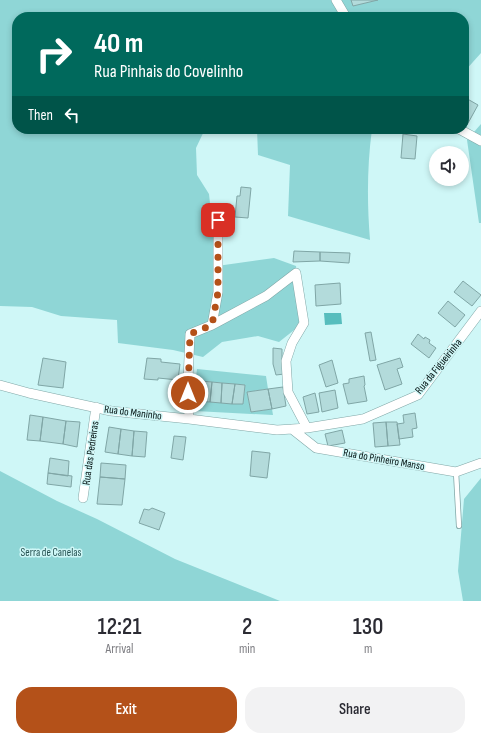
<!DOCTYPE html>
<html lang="en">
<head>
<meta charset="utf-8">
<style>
  body { margin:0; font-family:"Sofia Sans Condensed",sans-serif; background:#f2f2f3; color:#2b2b33; height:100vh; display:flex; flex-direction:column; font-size:15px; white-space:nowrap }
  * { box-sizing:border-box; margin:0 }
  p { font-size:13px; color:#7c7c81 }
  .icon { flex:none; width:22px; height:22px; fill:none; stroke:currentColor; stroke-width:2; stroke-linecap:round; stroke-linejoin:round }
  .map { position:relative; height:601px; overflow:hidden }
  .side { display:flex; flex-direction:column; background:#fff; flex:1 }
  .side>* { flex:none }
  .hud { position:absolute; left:12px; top:12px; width:457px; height:122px; border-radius:16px; box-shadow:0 2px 6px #0003; background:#00695c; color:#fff; overflow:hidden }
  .fabs { position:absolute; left:429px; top:146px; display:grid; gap:8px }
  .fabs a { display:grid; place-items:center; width:40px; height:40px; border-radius:50%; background:#fff; box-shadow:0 2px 6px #0003; font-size:20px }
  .pin { position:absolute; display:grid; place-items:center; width:34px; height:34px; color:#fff; margin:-17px; border-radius:8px; box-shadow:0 2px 6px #0006 }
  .me { position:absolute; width:44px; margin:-22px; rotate:0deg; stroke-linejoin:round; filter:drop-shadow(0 0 3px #0008) }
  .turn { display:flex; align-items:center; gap:14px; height:84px; padding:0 16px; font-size:18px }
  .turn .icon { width:52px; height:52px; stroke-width:2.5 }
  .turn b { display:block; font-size:28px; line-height:34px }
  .then { display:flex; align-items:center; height:38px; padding:0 16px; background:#0003; gap:8px; font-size:15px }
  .eta { display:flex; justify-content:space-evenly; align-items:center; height:68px; text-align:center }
  .eta b { font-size:24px; font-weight:600; line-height:28px }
  .action { display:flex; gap:8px; margin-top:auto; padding:8px 16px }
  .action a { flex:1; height:46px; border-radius:16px; background:#b45119; color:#fff; font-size:16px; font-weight:600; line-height:46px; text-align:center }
  .action a+a { background:#f2f2f3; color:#2b2b33 }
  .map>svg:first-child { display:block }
  .green { fill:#8fd6d6; fill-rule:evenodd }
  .water { fill:#57bdbd }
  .building { fill:#b3dbdb; stroke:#80a6a6 }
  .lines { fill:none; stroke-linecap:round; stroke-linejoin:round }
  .lane-casing { stroke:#81a7a7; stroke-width:6 }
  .street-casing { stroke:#81a7a7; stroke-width:10 }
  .lane { stroke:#fff; stroke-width:4.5 }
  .street { stroke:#fff; stroke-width:9 }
  .route { stroke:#b45119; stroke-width:7; stroke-dasharray:0 12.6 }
  .labels { text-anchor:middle; stroke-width:3; stroke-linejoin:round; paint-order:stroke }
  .street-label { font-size:11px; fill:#051313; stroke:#cff7f7 }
  .park-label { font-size:11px; fill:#245151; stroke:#cff7f7 }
</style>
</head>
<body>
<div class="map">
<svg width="481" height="601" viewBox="0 0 481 601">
  <rect width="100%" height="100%" fill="#cff7f7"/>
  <path class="green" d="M 0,0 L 481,0 L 481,53 L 464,72 L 464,17 L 17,17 L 17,129 L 205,129 L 196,148 L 197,175 L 209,194 L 217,266 L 274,258 L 296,266 L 303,323 L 279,342 L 258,336 L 222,342 L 203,357 L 173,350 L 118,343 L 117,320 L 61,316 L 32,307 L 0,306 Z
    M 481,124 L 481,223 L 479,223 L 467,140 Z
    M 257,129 L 372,129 C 367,166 367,203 370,240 L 288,216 L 290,165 L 258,155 Z
    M 197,369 L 266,376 L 268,389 L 247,392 L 251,412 L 272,409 L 273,415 L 195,411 C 191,402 196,379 197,369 ZM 200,381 L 245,385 L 243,404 L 198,401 Z
    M 0,471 L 57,501 L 97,519 L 175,559 L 280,601 L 0,601 Z
    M 481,478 L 481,601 L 463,601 L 458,571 L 464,499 Z"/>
  <path class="water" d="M 324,313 L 341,313 L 342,324 L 325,325 Z"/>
  <path class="building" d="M 351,0 L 378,0 L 353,6 Z
    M 464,97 L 478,105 L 467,125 L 464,124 Z
    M 403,134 L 417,136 L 415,159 L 401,158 Z
    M 241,187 L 251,188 L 248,218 L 235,217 L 237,196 L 240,196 Z
    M 294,251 L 320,252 L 320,261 L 293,262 Z
    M 320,252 L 350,253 L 349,263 L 320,261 Z
    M 463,281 L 481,295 L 472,306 L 454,292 Z
    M 340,283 L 341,304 L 316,306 L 315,285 Z
    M 448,301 L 465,315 L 455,327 L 438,313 Z
    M 371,332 L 376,360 L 370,361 L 365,333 Z
    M 418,334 L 424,339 L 425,337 L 430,340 L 429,343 L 436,348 L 429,358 L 411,344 Z
    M 273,348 L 282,349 L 282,363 L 284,374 L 276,375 L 273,364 Z
    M 43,358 L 66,362 L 63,388 L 38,385 Z
    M 147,358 L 161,359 L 161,362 L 180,364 L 178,380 L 158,378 L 158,380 L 144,379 Z
    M 400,358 L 403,367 L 397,369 L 402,384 L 385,390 L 377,365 Z
    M 332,360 L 338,383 L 326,387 L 319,365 Z
    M 364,376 L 365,385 L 364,386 L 367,401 L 348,404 L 343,384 L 349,383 L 349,379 Z
    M 200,381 L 212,382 L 210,402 L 198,401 Z
    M 212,382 L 222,383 L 221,403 L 210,402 Z
    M 222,383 L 235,384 L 232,404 L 221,403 Z
    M 235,384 L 245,385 L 243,404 L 232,404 Z
    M 283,387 L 286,406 L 272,409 L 268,389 Z
    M 268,389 L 272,409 L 251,412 L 247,392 Z
    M 335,390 L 338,408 L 322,412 L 319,393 Z
    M 315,393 L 319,412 L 307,414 L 303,397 Z
    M 415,413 L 417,428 L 412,429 L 413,437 L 399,439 L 397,424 L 404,423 L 403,415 Z
    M 30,415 L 43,417 L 40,441 L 27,440 Z
    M 43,417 L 66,421 L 63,444 L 40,441 Z
    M 66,421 L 80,422 L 77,447 L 63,444 Z
    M 386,422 L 388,446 L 375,447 L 373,423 Z
    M 386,422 L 397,422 L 400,445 L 388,446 Z
    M 109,427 L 121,429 L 118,454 L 105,452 Z
    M 121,429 L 134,431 L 132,456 L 118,454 Z
    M 342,430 L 345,443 L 328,446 L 325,434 Z
    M 134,431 L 147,432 L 145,457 L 132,456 Z
    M 174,436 L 186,437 L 183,460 L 171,458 Z
    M 252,451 L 270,453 L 267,478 L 250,476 Z
    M 50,458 L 69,461 L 68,476 L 48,473 Z
    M 101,463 L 126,465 L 125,479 L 100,477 Z
    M 48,473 L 72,476 L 71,487 L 47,484 Z
    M 100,477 L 125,479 L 122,505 L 97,504 Z
    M 152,508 L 165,513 L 159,530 L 139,523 L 144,509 L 149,510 Z"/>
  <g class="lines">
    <g class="lane-casing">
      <path id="lane" d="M 456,472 L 459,526"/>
    </g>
    <g class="street-casing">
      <path id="street" d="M 336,0 L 346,17
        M 459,129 L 481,141
        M 212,325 L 266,296 L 296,273 L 304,323 L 292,343 L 286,361 L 288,392 L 307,428
        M 0,385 L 29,393 L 111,411 L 189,419 L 277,430 L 307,428 L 363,419 L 418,395 L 481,311
        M 189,419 L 188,380 L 190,334 L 212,325 L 218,292 L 218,220
        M 292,429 L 316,448 L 456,472 L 481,463
        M 83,498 L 96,407"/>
    </g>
    <use href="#lane" class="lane"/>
    <use href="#street" class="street"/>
  </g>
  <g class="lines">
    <path class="route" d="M 188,393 L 190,334 L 212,325 L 218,292 L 218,220"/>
  </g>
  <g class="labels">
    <g class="street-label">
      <text transform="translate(438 366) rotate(-51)" y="4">Rua da Figueirinha</text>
      <text transform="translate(133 412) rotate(7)" y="4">Rua do Maninho</text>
      <text transform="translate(90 453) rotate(-82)" y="4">Rua das Pedreiras</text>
      <text transform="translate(384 459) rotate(10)" y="4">Rua do Pinheiro Manso</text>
    </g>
    <g class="park-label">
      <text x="51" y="556">Serra de Canelas</text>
    </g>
  </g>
</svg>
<div class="fabs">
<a><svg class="icon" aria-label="sound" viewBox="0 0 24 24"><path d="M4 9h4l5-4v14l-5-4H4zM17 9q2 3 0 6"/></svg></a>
</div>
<div class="pin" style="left:218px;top:220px;background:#d93025"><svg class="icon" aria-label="arrive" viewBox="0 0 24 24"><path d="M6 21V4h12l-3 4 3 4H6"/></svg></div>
<svg class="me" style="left:188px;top:393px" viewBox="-20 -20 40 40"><circle r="17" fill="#b45119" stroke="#fff" stroke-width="3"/><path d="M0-11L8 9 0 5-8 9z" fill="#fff"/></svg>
<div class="hud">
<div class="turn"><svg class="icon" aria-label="right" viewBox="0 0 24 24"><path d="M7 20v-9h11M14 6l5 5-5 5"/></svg><div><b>40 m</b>Rua Pinhais do Covelinho</div></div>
<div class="then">Then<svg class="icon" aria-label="left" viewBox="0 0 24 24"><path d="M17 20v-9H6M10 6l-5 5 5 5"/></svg></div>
</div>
</div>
<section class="side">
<div class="eta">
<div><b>12:21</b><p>Arrival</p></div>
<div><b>2</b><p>min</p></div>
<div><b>130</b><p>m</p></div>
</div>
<div class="action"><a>Exit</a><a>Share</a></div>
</section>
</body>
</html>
